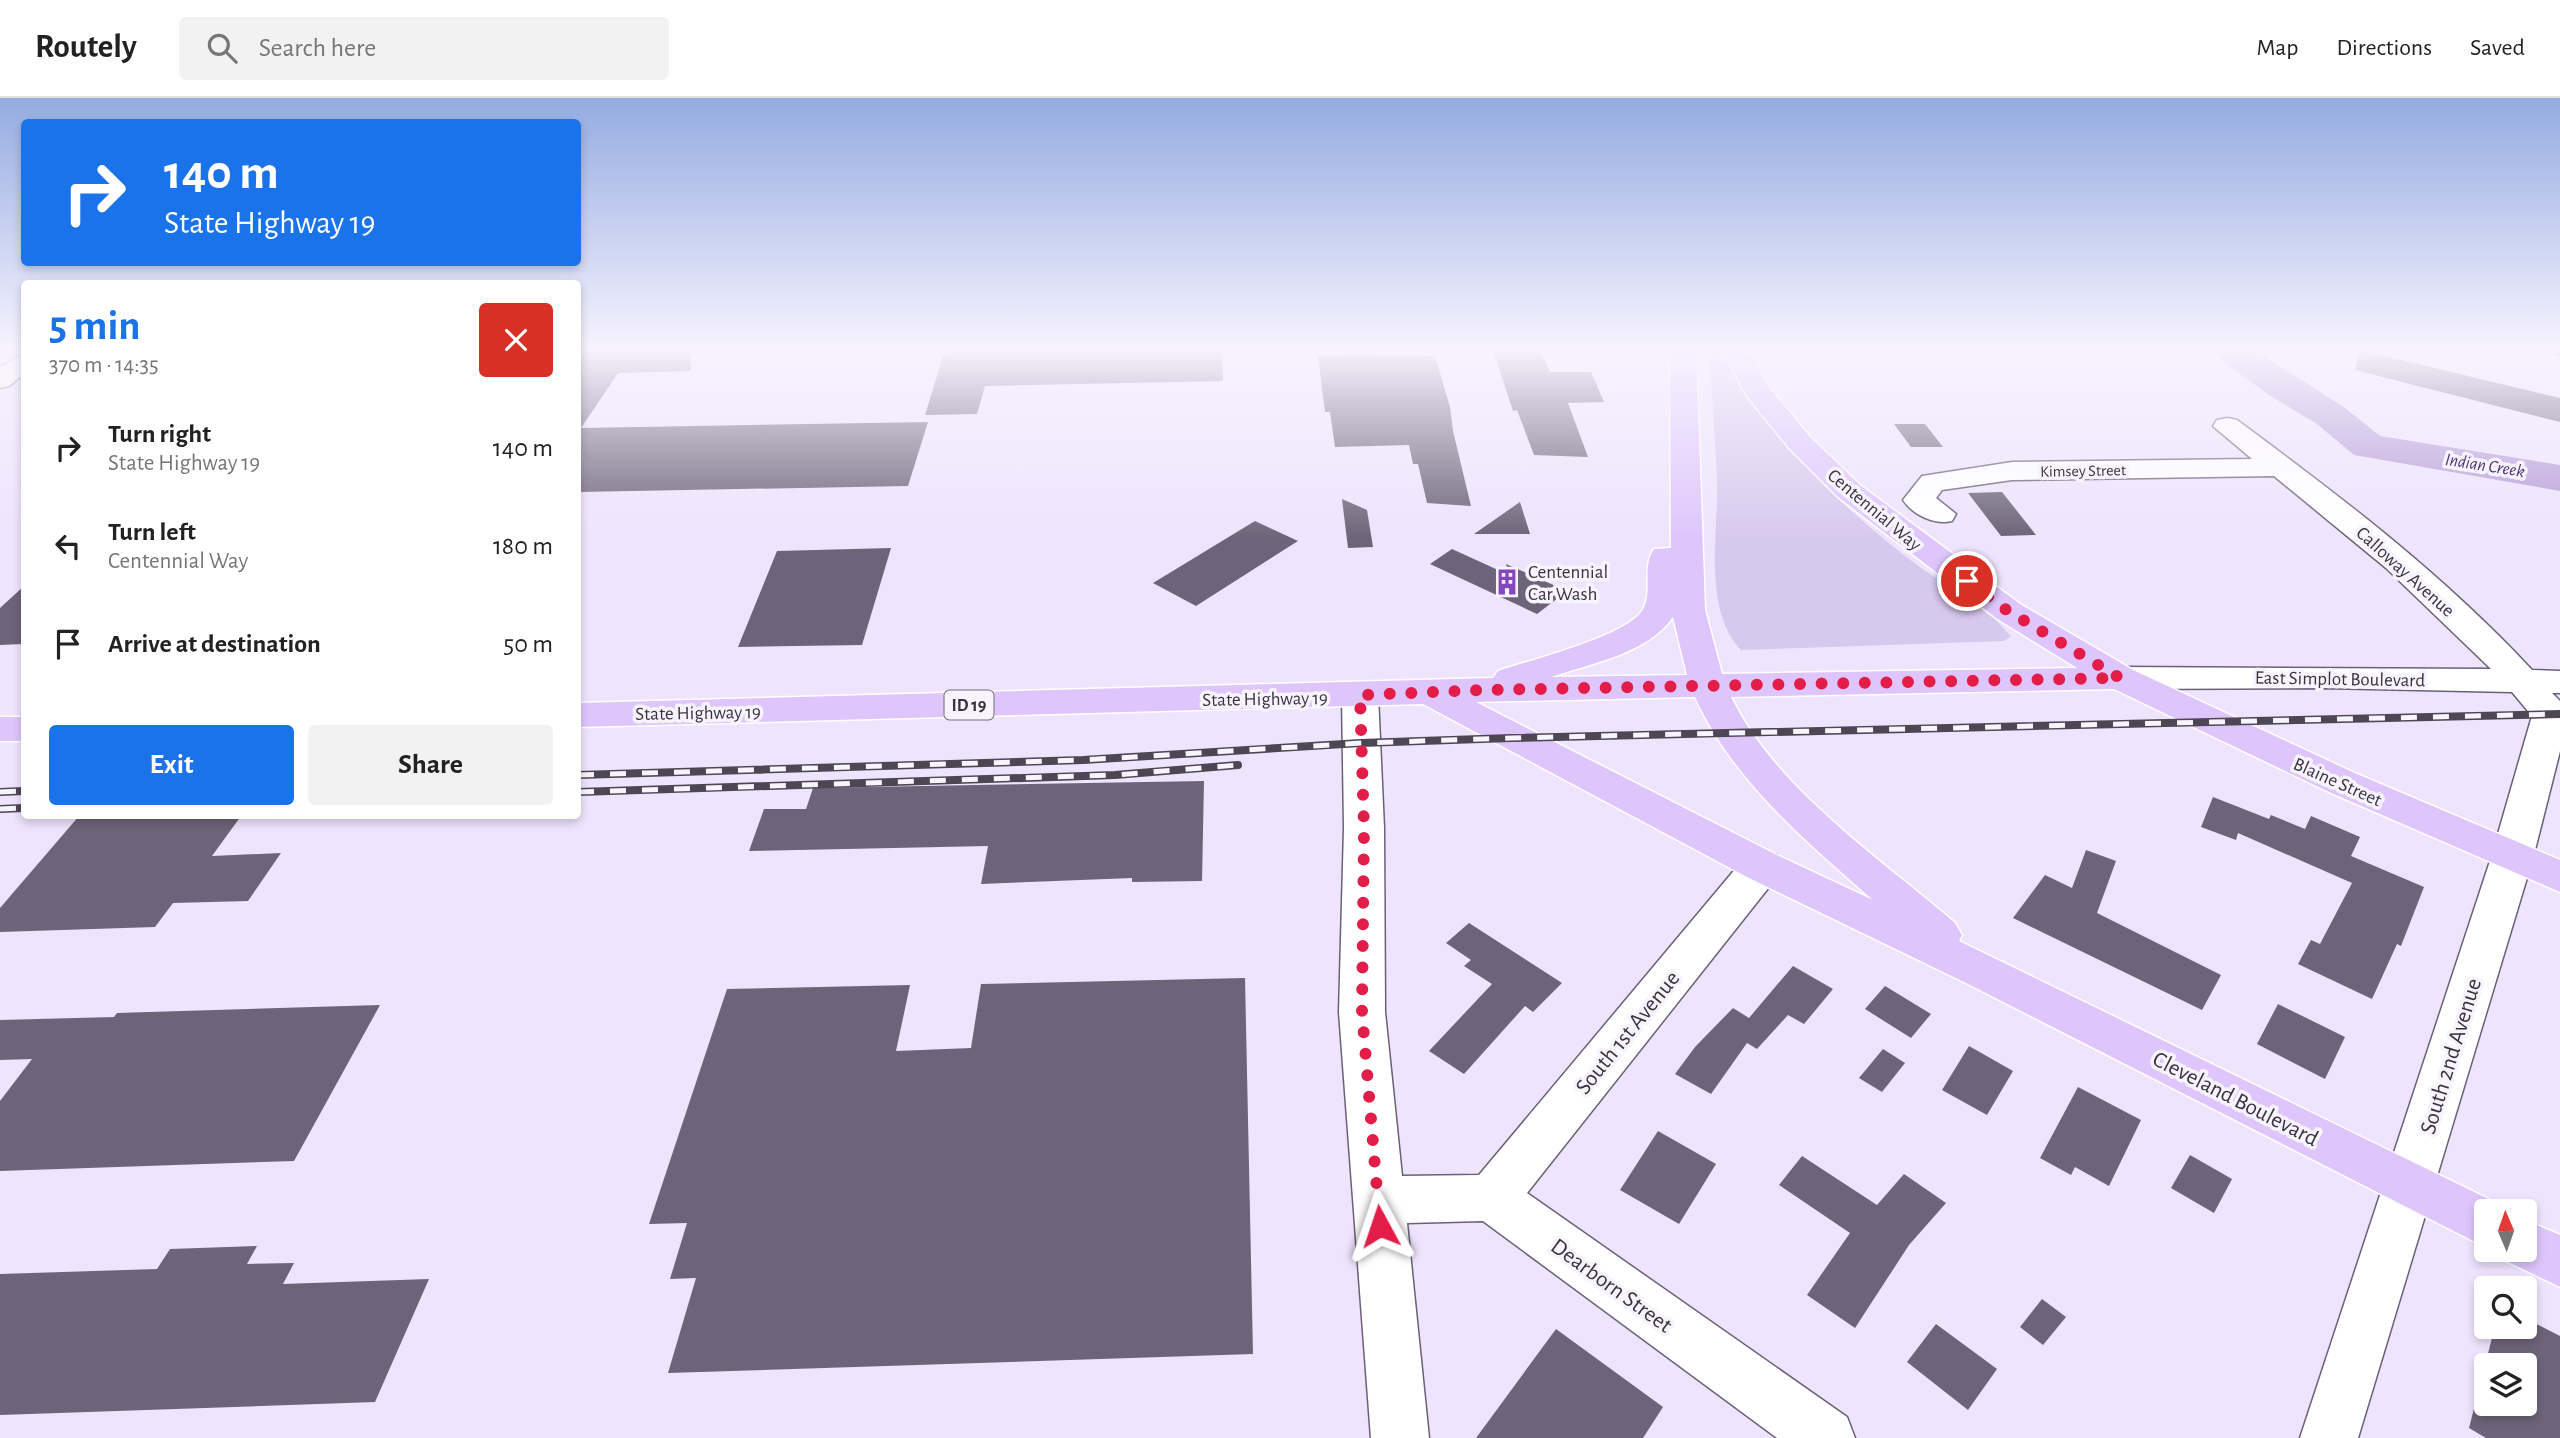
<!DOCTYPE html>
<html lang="en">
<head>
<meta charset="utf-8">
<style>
  body { margin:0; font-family:"Alegreya Sans",sans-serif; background:#f2f2f2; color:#222; height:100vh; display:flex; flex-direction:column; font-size:26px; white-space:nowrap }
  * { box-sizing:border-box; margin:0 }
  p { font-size:23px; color:#767676 }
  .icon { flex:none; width:38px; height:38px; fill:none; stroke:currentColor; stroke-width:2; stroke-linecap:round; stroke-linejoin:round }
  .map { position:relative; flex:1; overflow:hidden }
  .panel { position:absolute; left:21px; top:182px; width:560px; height:539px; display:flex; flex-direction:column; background:#fff; border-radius:7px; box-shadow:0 4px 10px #0003 }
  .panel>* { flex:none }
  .guide { position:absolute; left:21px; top:21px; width:560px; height:147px; border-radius:7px; box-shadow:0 4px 10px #0003; background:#1a73e8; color:#fff; overflow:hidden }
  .needle { width:46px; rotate:358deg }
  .tools { position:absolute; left:2474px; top:1101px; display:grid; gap:14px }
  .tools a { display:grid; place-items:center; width:63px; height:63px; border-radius:7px; background:#fff; box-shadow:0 4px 10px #0003; font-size:35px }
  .pin { position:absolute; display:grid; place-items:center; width:60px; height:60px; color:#fff; margin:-30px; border:4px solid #fff; border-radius:50%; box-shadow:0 2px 7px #0007 }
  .me { position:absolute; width:77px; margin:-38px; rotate:355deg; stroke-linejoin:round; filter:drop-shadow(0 0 5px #0008) }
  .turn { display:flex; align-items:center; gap:24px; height:147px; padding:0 28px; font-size:32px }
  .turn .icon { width:91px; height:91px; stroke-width:2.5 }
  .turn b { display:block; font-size:49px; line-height:60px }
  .round { display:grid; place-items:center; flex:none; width:74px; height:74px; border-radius:7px; background:#f2f2f2 }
  .summary { display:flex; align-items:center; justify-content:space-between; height:119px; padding:0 28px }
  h1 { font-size:42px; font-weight:700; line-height:52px; color:#1a73e8 }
  .action { display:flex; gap:14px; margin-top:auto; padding:14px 28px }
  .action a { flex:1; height:80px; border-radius:7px; background:#1a73e8; color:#fff; font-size:28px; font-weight:700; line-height:80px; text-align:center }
  .action a+a { background:#f2f2f2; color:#222 }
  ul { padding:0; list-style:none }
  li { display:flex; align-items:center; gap:21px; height:98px; padding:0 28px }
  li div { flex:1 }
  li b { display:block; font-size:26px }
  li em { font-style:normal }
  header { display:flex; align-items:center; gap:42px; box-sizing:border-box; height:98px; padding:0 35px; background:#fff; border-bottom:2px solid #e0e0e0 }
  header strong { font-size:33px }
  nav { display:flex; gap:38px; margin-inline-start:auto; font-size:24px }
  .search { width:490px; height:63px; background:#f2f2f2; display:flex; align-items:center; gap:18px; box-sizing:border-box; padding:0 24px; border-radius:7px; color:#767676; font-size:26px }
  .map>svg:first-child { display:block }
  .green { fill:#d7c8ed }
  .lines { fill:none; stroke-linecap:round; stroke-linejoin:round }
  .river { fill:#b69dd7; fill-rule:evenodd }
  .building { fill:#6d6479; fill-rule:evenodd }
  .minor-casing { stroke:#6a6177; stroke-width:3 }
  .major-casing { stroke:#fff; stroke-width:3 }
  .minor { fill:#fff; fill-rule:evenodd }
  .major { fill:#dec6fc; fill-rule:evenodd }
  .rail-far1-casing { stroke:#4c4753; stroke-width:6 }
  .rail-casing { stroke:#4c4753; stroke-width:8 }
  .rail-far1 { stroke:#f8f4fe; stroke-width:4.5; stroke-dasharray:12; stroke-linecap:butt }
  .rail { stroke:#f8f4fe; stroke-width:5; stroke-dasharray:16; stroke-linecap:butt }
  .route { stroke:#e11d48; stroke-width:12; stroke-dasharray:0 21.6 }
  .labels { text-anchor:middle; stroke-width:7; stroke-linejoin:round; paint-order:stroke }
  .far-street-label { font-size:16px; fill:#38343e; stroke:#f8f4fe }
  .far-water-label { font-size:18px; font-style:italic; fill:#513075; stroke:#f8f4fe }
  .shield { fill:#f8f4fe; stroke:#726e78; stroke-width:2 }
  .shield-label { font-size:18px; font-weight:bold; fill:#38343e }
  .street-label { font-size:19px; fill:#38343e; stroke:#f8f4fe }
  .poi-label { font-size:19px; fill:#38343e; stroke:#f8f4fe; text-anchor:start }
  .near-street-label { font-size:23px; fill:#38343e; stroke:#f8f4fe }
</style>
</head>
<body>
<header>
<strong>Routely</strong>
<div class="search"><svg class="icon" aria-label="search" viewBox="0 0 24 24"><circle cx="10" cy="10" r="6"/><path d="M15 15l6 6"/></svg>Search here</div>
<nav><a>Map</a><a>Directions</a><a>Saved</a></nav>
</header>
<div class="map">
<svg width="2560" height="1340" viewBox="0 0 2560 1340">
  <rect width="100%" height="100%" fill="#eee4fd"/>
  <path class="green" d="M 1709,252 L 1721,252 C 1767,336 1838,407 1913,464 C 1936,482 1963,493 1985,512 C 1994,519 2002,529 2011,538 L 2004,543 L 1741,552 C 1702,511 1719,433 1717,381 C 1715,338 1712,295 1709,252 Z"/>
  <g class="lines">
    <path class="river" d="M 2213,252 L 2255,252 L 2345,310 L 2380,338 L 2560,367 L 2560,393 L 2354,357 L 2317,326 L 2269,297 L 2218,260 Z"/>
  </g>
  <path class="building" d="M 578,252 L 690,252 L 691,273 L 618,275 L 581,330 L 928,324 L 908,388 L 578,394 Z
    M 945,252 L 1222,252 L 1223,283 L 985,288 L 977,316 L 925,317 Z
    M 1493,252 L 1540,252 L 1550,274 L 1591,274 L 1604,304 L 1568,305 L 1588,359 L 1534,357 L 1517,312 L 1513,313 Z
    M 2360,252 L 2560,300 L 2560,324 L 2355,272 Z
    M 1353,257 L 1435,258 L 1450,309 L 1453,333 L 1471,408 L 1427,405 L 1418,366 L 1413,366 L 1409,347 L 1335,349 L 1330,314 L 1325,314 L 1318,258 Z
    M 1894,326 L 1925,326 L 1943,349 L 1911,349 Z
    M 2002,394 L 2036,437 L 2001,438 L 1968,395 Z
    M 1342,401 L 1367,412 L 1373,449 L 1348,450 Z
    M 1520,404 L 1530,436 L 1474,436 Z
    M 1255,423 L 1298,443 L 1196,508 L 1153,485 Z
    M 891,450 L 862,547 L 738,549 L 777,453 Z
    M 1452,451 L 1509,477 L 1506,466 L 1567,493 L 1537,516 L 1430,466 Z
    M 24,488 L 24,546 L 0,547 L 0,510 Z
    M 1204,683 L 1202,783 L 1132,784 L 1132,780 L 981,786 L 988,748 L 749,753 L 764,711 L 806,711 L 813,690 Z
    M 2213,699 L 2269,721 L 2271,717 L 2305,731 L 2311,718 L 2360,739 L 2351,758 L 2424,789 L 2401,848 L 2397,846 L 2372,901 L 2298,866 L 2311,842 L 2320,846 L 2352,785 L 2238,735 L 2236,742 L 2201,729 Z
    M 79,718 L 241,718 L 212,758 L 281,755 L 248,803 L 173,805 L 155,829 L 0,834 L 0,810 Z
    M 2086,752 L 2116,763 L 2097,815 L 2221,877 L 2202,912 L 2013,820 L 2045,777 L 2072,790 Z
    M 1469,825 L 1562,885 L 1533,914 L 1525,908 L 1464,976 L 1429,953 L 1492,886 L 1464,868 L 1471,862 L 1446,845 Z
    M 1793,868 L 1833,891 L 1804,926 L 1788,917 L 1757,951 L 1747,945 L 1711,996 L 1675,976 L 1695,949 L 1733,910 L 1749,920 Z
    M 1245,880 L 1253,1256 L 668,1275 L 696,1180 L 670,1181 L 687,1125 L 649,1126 L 727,891 L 910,887 L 896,953 L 971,950 L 981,886 Z
    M 1885,888 L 1931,916 L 1911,940 L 1865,911 Z
    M 2278,906 L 2345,939 L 2325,981 L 2257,946 Z
    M 380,907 L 294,1063 L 0,1073 L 0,1003 L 32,961 L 0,962 L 0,922 L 114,919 L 117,915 Z
    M 1969,948 L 2013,973 L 1987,1017 L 1942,992 Z
    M 1883,951 L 1905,965 L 1882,994 L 1859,980 Z
    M 2078,989 L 2141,1022 L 2109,1088 L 2075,1069 L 2071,1077 L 2040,1060 Z
    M 1658,1033 L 1716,1066 L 1679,1126 L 1620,1092 Z
    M 2190,1057 L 2232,1081 L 2214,1115 L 2171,1090 Z
    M 1802,1058 L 1877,1107 L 1904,1076 L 1946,1105 L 1909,1147 L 1855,1230 L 1807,1197 L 1850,1135 L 1779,1087 Z
    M 257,1148 L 247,1166 L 294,1165 L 283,1186 L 429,1181 L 375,1304 L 0,1317 L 0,1176 L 157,1171 L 170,1151 Z
    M 2042,1201 L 2066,1219 L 2043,1247 L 2020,1229 Z
    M 2525,1220 L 2560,1238 L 2560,1340 L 2486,1340 L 2469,1330 L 2495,1228 L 2525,1228 ZM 2487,1267 L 2525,1267 L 2525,1306 L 2487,1306 Z
    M 1936,1226 L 1997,1271 L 1968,1312 L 1907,1264 Z
    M 1556,1231 L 1663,1309 L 1643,1340 L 1476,1340 Z"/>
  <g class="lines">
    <g class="minor-casing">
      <path id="minor" d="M 24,256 L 24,276 L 9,288 L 0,290 L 0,269 Z
        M 2227,320 L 2237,322 C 2340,398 2444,477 2532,572 L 2560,573 L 2560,595 L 2552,595 L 2560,603 L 2560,653 L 2533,760 L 2358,1340 L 2300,1340 L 2491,760 L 2532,618 L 2512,594 L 2324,590 L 2120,591 L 2107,588 L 2102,580 L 2107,572 L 2120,569 L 2491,571 L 2386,470 L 2274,378 L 2012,382 L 1942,392 L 1936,400 L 1956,416 L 1952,423 C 1934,427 1913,417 1903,402 L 1922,378 L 2012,364 L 2252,361 L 2213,328 L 2217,322 Z
        M 1360,586 L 1373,589 L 1378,597 L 1384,730 L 1385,914 L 1402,1078 L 1479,1077 L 1747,757 L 1762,753 L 1777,757 L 1783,768 L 1777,779 L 1527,1095 L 1847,1319 L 1855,1340 L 1777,1340 L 1483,1123 L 1407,1125 L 1429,1340 L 1371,1340 L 1339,914 L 1344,730 L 1342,597 L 1347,589 Z"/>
    </g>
    <g class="major-casing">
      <path id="major" d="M 1670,252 L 1696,252 L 1705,512 L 1722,576 L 2077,570 L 1996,520 L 1838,399 L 1789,350 L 1746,297 L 1722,252 L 1748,252 L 1768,288 L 1809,338 L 1860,387 L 2020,506 L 2133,572 L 2357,676 L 2560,762 L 2560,794 L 2329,694 L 2114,591 L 1731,599 C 1776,691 1878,759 1955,825 L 1962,837 L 1959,843 L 2505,1109 L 2507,1113 L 2487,1113 L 2487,1150 L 1968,886 L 1747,779 L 1423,606 L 578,629 L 578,605 L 1493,580 L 1498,573 C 1530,562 1624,539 1642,513 C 1654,494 1641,469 1654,451 L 1671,450 ZM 1673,519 L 1687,577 L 1551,579 C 1592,565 1647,556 1673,519 ZM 1695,599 C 1734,684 1805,742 1873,802 L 1777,757 L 1476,604 Z
        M 0,619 L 24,619 L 24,643 L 0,643 Z
        M 2525,1122 L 2560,1137 L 2560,1189 L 2506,1163 L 2501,1152 L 2525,1152 Z"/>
    </g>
    <use href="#minor" class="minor"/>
    <use href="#major" class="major"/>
    <g class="rail-far1-casing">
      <path id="rail-far1" d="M 2546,252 L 2560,255"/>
    </g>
    <g class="rail-casing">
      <path id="rail" d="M 578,677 L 1083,662 L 1361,645 L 1511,640 L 2560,616
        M 0,694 L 24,693
        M 578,694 L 1115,677 L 1238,667
        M 0,711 L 24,710"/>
    </g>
    <use href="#rail-far1" class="rail-far1"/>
    <use href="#rail" class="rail"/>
  </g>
  <linearGradient id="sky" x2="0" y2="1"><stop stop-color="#94abe1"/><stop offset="0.57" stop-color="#f7f3fe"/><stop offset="1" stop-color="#f7f3fe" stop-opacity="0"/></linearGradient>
  <rect width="2560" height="440" fill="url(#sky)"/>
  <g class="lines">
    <path class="route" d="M 1380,1128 L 1362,914 L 1364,730 L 1360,597 L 1482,592 L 2120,580 L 2008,513 L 1967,483"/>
  </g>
  <defs>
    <g id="building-bare" transform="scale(2.1)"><path d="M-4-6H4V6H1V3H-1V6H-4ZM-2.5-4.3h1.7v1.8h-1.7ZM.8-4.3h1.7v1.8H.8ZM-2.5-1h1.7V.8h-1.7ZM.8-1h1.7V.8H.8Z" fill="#8348be" stroke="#f8f4fe" stroke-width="2.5" paint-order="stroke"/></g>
  </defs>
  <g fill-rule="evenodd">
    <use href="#building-bare" x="1507" y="484"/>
  </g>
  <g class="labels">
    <g class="far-street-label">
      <text transform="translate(2083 372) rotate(-1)" y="6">Kimsey Street</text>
    </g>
    <g class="far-water-label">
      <text transform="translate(2485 367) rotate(9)" y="6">Indian Creek</text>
    </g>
    <rect class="shield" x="944.5" y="592.5" width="49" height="29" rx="5"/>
    <g class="shield-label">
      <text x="969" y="613">ID 19</text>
    </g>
    <g class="street-label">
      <text transform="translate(1875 411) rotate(40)" y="7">Centennial Way</text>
      <text transform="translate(2406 473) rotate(42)" y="7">Calloway Avenue</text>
      <text transform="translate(2340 580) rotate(1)" y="7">East Simplot Boulevard</text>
      <text transform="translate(1265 600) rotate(-1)" y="7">State Highway 19</text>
      <text transform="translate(698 614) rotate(-1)" y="7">State Highway 19</text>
      <text transform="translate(2338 683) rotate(24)" y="7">Blaine Street</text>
    </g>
    <g class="poi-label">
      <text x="1528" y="480">Centennial<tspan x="1528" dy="22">Car Wash</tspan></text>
    </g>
    <g class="near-street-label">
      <text transform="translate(1627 934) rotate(-51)" y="8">South 1st Avenue</text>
      <text transform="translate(2450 958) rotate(-73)" y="8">South 2nd Avenue</text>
      <text transform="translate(2236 1000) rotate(27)" y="8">Cleveland Boulevard</text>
      <text transform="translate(1612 1187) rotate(36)" y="8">Dearborn Street</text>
    </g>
  </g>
</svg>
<div class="tools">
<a><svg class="needle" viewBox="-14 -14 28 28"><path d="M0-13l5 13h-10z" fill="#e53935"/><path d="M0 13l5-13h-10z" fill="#767676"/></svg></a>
<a><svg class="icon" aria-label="search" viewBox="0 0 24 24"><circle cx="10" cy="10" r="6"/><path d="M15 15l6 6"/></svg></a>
<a><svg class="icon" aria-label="layers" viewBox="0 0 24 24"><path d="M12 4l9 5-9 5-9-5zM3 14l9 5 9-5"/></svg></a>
</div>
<div class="pin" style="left:1967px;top:483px;background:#d93025"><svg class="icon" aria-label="arrive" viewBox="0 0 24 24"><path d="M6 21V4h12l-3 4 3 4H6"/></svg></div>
<svg class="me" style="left:1380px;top:1128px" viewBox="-20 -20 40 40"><path d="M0-17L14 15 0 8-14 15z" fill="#e11d48" stroke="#fff" stroke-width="4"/></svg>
<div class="guide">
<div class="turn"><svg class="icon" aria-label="right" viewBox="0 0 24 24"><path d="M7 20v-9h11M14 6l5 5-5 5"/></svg><div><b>140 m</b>State Highway 19</div></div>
</div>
<section class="panel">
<div class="summary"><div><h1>5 min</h1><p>370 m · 14:35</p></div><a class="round" style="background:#d93025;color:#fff"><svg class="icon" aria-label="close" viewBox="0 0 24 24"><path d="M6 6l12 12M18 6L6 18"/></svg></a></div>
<ul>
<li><svg class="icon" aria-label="right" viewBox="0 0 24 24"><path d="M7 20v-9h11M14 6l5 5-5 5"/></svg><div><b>Turn right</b><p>State Highway 19</p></div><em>140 m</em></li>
<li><svg class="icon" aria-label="left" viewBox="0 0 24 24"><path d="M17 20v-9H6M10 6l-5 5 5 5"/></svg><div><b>Turn left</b><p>Centennial Way</p></div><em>180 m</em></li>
<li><svg class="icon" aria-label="arrive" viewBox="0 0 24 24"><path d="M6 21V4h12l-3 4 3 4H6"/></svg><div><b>Arrive at destination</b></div><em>50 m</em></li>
</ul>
<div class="action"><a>Exit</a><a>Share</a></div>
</section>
</div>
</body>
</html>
